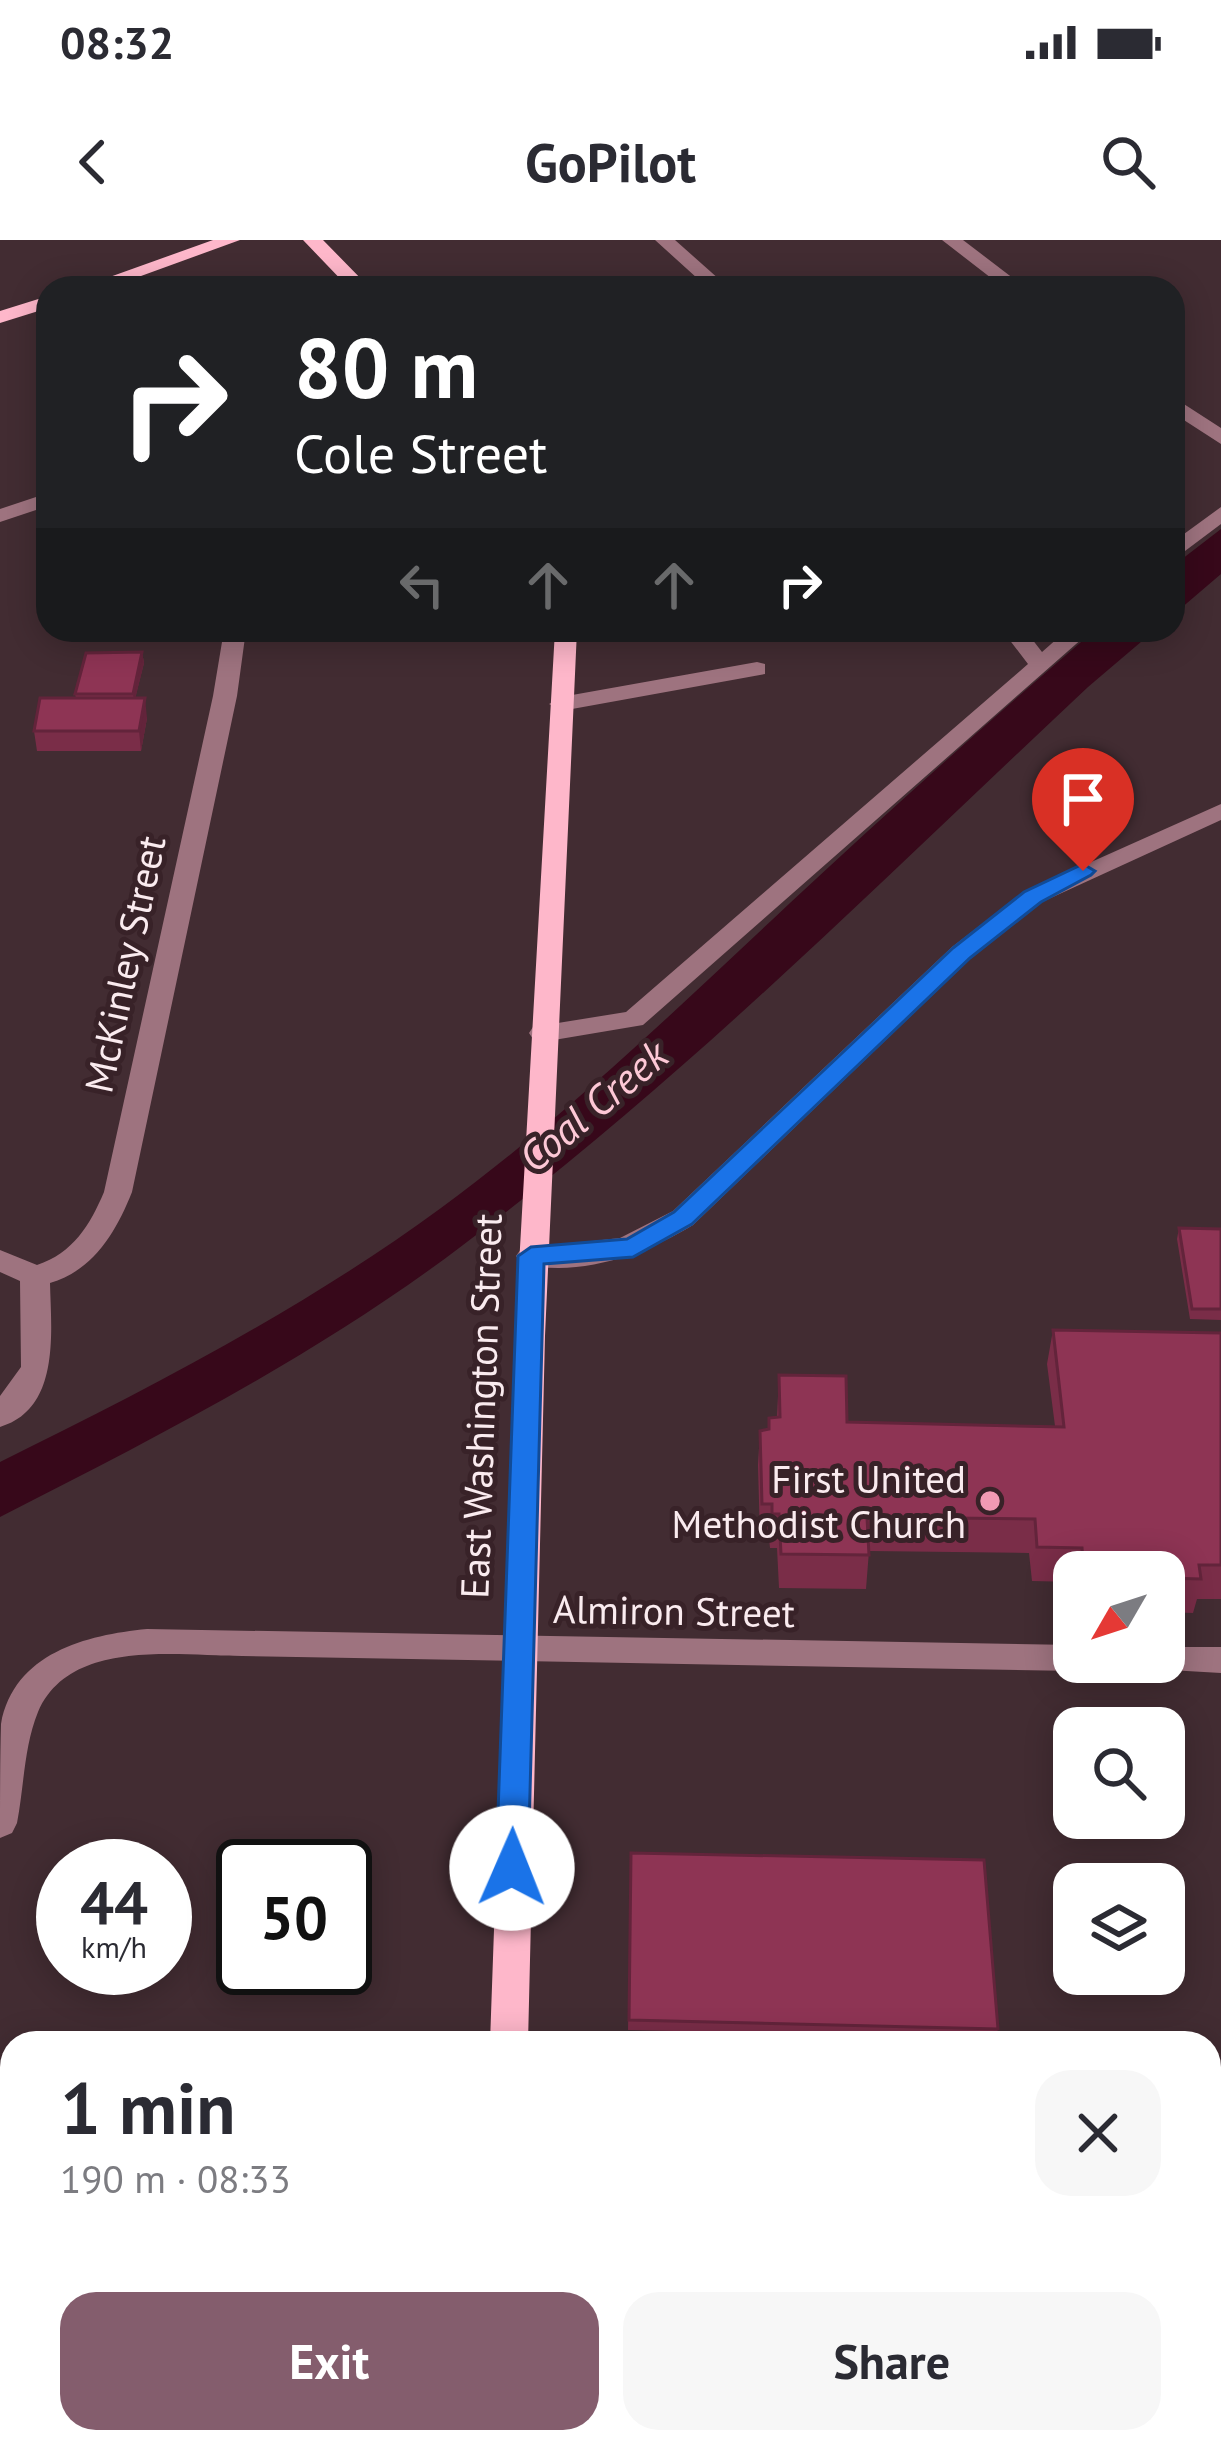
<!DOCTYPE html>
<html lang="en">
<head>
<meta charset="utf-8">
<style>
  body { margin:0; font-family:"PT Sans",sans-serif; background:#f7f7f7; color:#2b2b33; height:100vh; display:flex; flex-direction:column; font-size:45px; white-space:nowrap }
  * { box-sizing:border-box; margin:0 }
  p { font-size:39px; color:#7c7c81 }
  .icon { flex:none; width:66px; height:66px; fill:none; stroke:currentColor; stroke-width:2; stroke-linecap:round; stroke-linejoin:round }
  .map { position:relative; flex:1; overflow:hidden }
  .drawer { position:absolute; left:0px; top:1791px; width:1221px; height:423px; display:flex; flex-direction:column; background:#fff; border-radius:36px 36px 0 0; box-shadow:0 6px 30px #0003 }
  .drawer>* { flex:none }
  .hud { position:absolute; left:36px; top:36px; width:1149px; height:366px; border-radius:36px; box-shadow:0 6px 30px #0003; background:#202124; color:#fff; overflow:hidden }
  .needle { width:78px; rotate:231deg }
  .controls { position:absolute; left:1053px; top:1311px; display:grid; gap:24px }
  .controls a { display:grid; place-items:center; width:132px; height:132px; border-radius:24px; background:#fff; box-shadow:0 6px 30px #0003; font-size:60px }
  .speed { position:absolute; left:36px; top:1599px; display:flex; gap:24px; font-size:60px; font-weight:700; text-align:center }
  .speed>* { display:grid; place-content:center; width:156px; height:156px; border-radius:50%; background:#fff; box-shadow:0 6px 30px #0003; line-height:1 }
  .speed small { font-size:30px; font-weight:400 }
  .speed .limit { border:6px solid #111; border-radius:18px; background:#fff; color:#111 }
  .pin { position:absolute; display:grid; place-items:center; width:102px; height:102px; color:#fff; margin:-123px -51px; border-radius:50% 50% 50% 0; rotate:-45deg; box-shadow:0 0 12px #0007 }
  .pin .icon { rotate:45deg }
  .me { position:absolute; width:132px; margin:-66px; rotate:1deg; stroke-linejoin:round; filter:drop-shadow(0 0 9px #0008) }
  .turn { display:flex; align-items:center; gap:42px; height:252px; padding:0 60px; font-size:54px }
  .turn .icon { width:156px; height:156px; stroke-width:2.5 }
  .turn b { display:block; font-size:84px; line-height:102px }
  .lanes { display:flex; align-items:center; height:114px; padding:0 60px; background:#0003; justify-content:center; gap:60px; direction:ltr }
  .lanes .off { opacity:.35 }
  .round { display:grid; place-items:center; flex:none; width:126px; height:126px; border-radius:36px; background:#f7f7f7 }
  .headline { display:flex; align-items:center; justify-content:space-between; height:204px; padding:0 60px }
  h1 { font-size:72px; font-weight:700; line-height:90px }
  .button { display:flex; gap:24px; margin-top:auto; padding:24px 60px }
  .button a { flex:1; height:138px; border-radius:36px; background:#845d6d; color:#fff; font-size:48px; font-weight:700; line-height:138px; text-align:center }
  .button a+a { background:#f7f7f7; color:#2b2b33 }
  .status { display:flex; justify-content:space-between; align-items:center; height:84px; padding:0 60px; background:#fff; direction:ltr }
  .status svg { height:33px; fill:currentColor }
  header { display:flex; justify-content:space-between; align-items:center; height:156px; padding:0 60px; background:#fff; font-size:54px; font-weight:700 }
  .map>svg:first-child { display:block }
  .built { fill:#51353d }
  .water { fill:#37081a }
  .lines { fill:none; stroke-linecap:round; stroke-linejoin:round }
  .minor { fill:#9e737f; fill-rule:evenodd }
  .major { fill:#feb7ca; fill-rule:evenodd }
  .wall { fill:#7a2d48 }
  .shaded-wall { fill:#63243b }
  .building { fill:#8e3454; stroke:#63243b; stroke-width:3 }
  .route { fill:#1a73e8; stroke:#114b97; stroke-width:3 }
  .poi-dot { fill:#f19ab3; stroke:#382228; stroke-width:4.5 }
  .labels { text-anchor:middle; stroke-width:10; stroke-linejoin:round; paint-order:stroke }
  .street-label { font-size:39px; fill:#faebef; stroke:#382228 }
  .poi-label { font-size:39px; fill:#faebef; stroke:#382228; text-anchor:end }
  .water-label { font-size:42px; font-style:italic; fill:#fdc8d6; stroke:#382228 }
</style>
</head>
<body>
<div class="status"><b>08:32</b><svg viewBox="0 0 49 12"><path d="M0 12V9h3v3zM5 12V6h3v6zM10 12V3h3v9zM15 12V0h3v12zM26 1h20v11H26zM47 4h2v5h-2z"/></svg></div>
<header><svg class="icon" aria-label="back" viewBox="0 0 24 24"><path d="M15 5l-7 7 7 7"/></svg>GoPilot<svg class="icon" aria-label="search" viewBox="0 0 24 24"><circle cx="10" cy="10" r="6"/><path d="M15 15l6 6"/></svg></header>
<div class="map">
<svg width="1221" height="2212" viewBox="0 0 1221 2212">
  <rect width="100%" height="100%" fill="#422c32"/>
  <path class="built" d="M 1209,2090 L 1221,2090 L 1221,2212 L 640,2212 L 639,2202 L 1209,2202 Z"/>
  <path class="water" d="M 1221,289 L 1221,334 L 1173,375 L 1173,326 Z
    M 1095,390 L 1155,390 L 1088,447 C 884,638 687,837 463,1005 C 321,1113 159,1196 0,1277 L 0,1222 C 150,1148 305,1068 441,968 C 565,877 678,768 790,663 C 890,570 991,479 1095,390 Z"/>
  <g class="lines">
    <path class="minor" d="M 655,0 L 675,0 L 729,48 L 708,48 Z
      M 942,0 L 963,0 L 1026,48 L 1004,48 Z
      M 1173,157 L 1221,188 L 1221,204 L 1173,173 Z
      M 48,253 L 48,266 L 0,282 L 0,269 Z
      M 1221,267 L 1221,284 L 1173,320 L 1173,302 Z
      M 224,390 L 246,390 L 237,456 L 132,952 C 116,992 94,1030 50,1043 C 51,1091 61,1169 0,1187 L 0,1156 L 21,1127 L 20,1041 L 0,1032 L 0,1010 L 37,1025 C 73,1013 90,985 104,952 L 213,456 Z
      M 1002,390 L 1025,390 L 1042,412 L 1067,390 L 1092,390 L 643,785 L 542,802 L 533,799 L 529,793 L 533,787 L 626,772 L 1028,424 Z
      M 757,422 L 765,424 L 765,434 L 561,471 L 549,464 L 561,457 Z
      M 1221,564 L 1221,580 L 1042,662 L 970,719 L 693,985 C 646,1014 576,1039 521,1023 L 516,1016 L 521,1009 L 620,998 L 673,971 L 952,707 L 1024,652 Z
      M 147,1389 L 1074,1405 L 1074,1422 L 1089,1422 L 1074,1431 L 242,1416 C 177,1416 70,1398 38,1472 C 24,1506 24,1547 17,1583 L 12,1593 L 0,1598 C 0,1562 0,1519 1,1484 C 14,1413 86,1395 147,1389 Z
      M 1164,1407 L 1221,1407 L 1221,1433 L 1152,1429 L 1148,1422 L 1164,1422 Z
      M 0,1981 L 12,1981 L 12,2017 L 0,2017 Z
      M 1209,2162 L 1221,2163 L 1221,2203 L 1209,2202 Z"/>
    <path class="major" d="M 213,0 L 240,0 L 108,48 L 79,48 Z
      M 303,0 L 323,0 L 370,48 L 349,48 Z
      M 48,56 L 48,68 L 0,83 L 0,71 Z
      M 555,390 L 577,390 L 545,1096 L 528,1803 L 490,1803 L 515,1096 Z
      M 480,2202 L 522,2202 L 522,2212 L 480,2212 Z"/>
  </g>
  <path class="wall" d="M 85,390 L 155,390 L 155,394 L 86,396 Z
    M 142,412 L 144,423 L 135,458 L 147,478 L 141,511 L 37,511 L 34,491 L 76,458 L 75,454 Z
    M 1179,988 L 1221,989 L 1221,1080 L 1190,1079 L 1177,999 Z
    M 1053,1090 L 1221,1093 L 1221,1359 L 1197,1359 L 1193,1373 L 1164,1372 L 1164,1332 L 1074,1332 L 1074,1342 L 1032,1341 L 1029,1313 L 869,1311 L 866,1349 L 779,1348 L 777,1308 L 770,1308 L 769,1298 L 760,1298 L 758,1225 L 760,1191 L 768,1189 L 777,1177 L 779,1135 L 847,1182 L 1055,1186 L 1047,1124 Z
    M 631,1613 L 998,1789 L 996,1798 L 628,1790 Z"/>
  <path class="shaded-wall" d="M 142,412 L 144,423 L 134,464 L 133,454 Z
    M 145,458 L 147,478 L 141,511 L 139,491 Z
    M 367,2202 L 373,2202 L 373,2212 L 367,2212 Z"/>
  <path class="building" d="M 142,412 L 133,454 L 75,454 L 86,413 Z
    M 40,458 L 145,458 L 139,491 L 34,491 Z
    M 1179,988 L 1221,989 L 1221,1069 L 1192,1069 Z
    M 1053,1090 L 1221,1093 L 1221,1325 L 1199,1325 L 1201,1339 L 1164,1338 L 1164,1332 L 1134,1332 L 1133,1322 L 1083,1321 L 1082,1308 L 1037,1307 L 1035,1279 L 867,1277 L 869,1315 L 781,1314 L 779,1274 L 772,1274 L 772,1264 L 762,1264 L 760,1191 L 769,1189 L 769,1178 L 780,1177 L 779,1135 L 846,1136 L 847,1182 L 1064,1187 Z
    M 631,1613 L 984,1620 L 998,1789 L 629,1780 Z
    M 0,2040 L 12,2040 L 12,2141 L 0,2141 Z
    M 0,2141 L 12,2141 L 12,2202 L 367,2202 L 367,2212 L 0,2212 Z"/>
  <path class="route" d="M 1083,624 L 1095,631 L 1091,635 L 1041,662 L 970,718 L 692,984 L 633,1017 L 544,1024 L 528,1628 L 523,1638 L 512,1642 L 500,1638 L 496,1628 L 518,1016 L 531,1007 L 627,999 L 674,972 L 953,708 L 1024,652 Z"/>
  <circle class="poi-dot" cx="990" cy="1261" r="12"/>
  <g class="labels">
    <g class="street-label">
      <text transform="translate(125 724) rotate(-78)" y="14">McKinley Street</text>
      <text transform="translate(481 1166) rotate(-88)" y="14">East Washington Street</text>
      <text transform="translate(674 1371) rotate(1)" y="14">Almiron Street</text>
    </g>
    <g class="poi-label">
      <text x="966" y="1253">First United<tspan x="966" dy="45">Methodist Church</tspan></text>
    </g>
    <g class="water-label">
      <text transform="translate(593 866) rotate(-40)" y="15">Coal Creek</text>
    </g>
  </g>
</svg>
<div class="controls">
<a><svg class="needle" viewBox="-14 -14 28 28"><path d="M0-13l5 13h-10z" fill="#e53935"/><path d="M0 13l5-13h-10z" fill="#7c7c81"/></svg></a>
<a><svg class="icon" aria-label="search" viewBox="0 0 24 24"><circle cx="10" cy="10" r="6"/><path d="M15 15l6 6"/></svg></a>
<a><svg class="icon" aria-label="layers" viewBox="0 0 24 24"><path d="M12 4l9 5-9 5-9-5zM3 14l9 5 9-5"/></svg></a>
</div>
<div class="speed"><div>44<small>km/h</small></div><div class="limit">50</div></div>
<div class="pin" style="left:1083px;top:631px;background:#d93025"><svg class="icon" aria-label="arrive" viewBox="0 0 24 24"><path d="M6 21V4h12l-3 4 3 4H6"/></svg></div>
<svg class="me" style="left:512px;top:1628px" viewBox="-20 -20 40 40"><circle r="19" fill="#fff"/><path d="M0-13L10 11 0 6-10 11z" fill="#1a73e8"/></svg>
<div class="hud">
<div class="turn"><svg class="icon" aria-label="right" viewBox="0 0 24 24"><path d="M7 20v-9h11M14 6l5 5-5 5"/></svg><div><b>80 m</b>Cole Street</div></div>
<div class="lanes"><svg class="icon off" aria-label="left" viewBox="0 0 24 24"><path d="M17 20v-9H6M10 6l-5 5 5 5"/></svg><svg class="icon off" aria-label="ahead" viewBox="0 0 24 24"><path d="M12 20V5M6 11l6-6 6 6"/></svg><svg class="icon off" aria-label="ahead" viewBox="0 0 24 24"><path d="M12 20V5M6 11l6-6 6 6"/></svg><svg class="icon" aria-label="right" viewBox="0 0 24 24"><path d="M7 20v-9h11M14 6l5 5-5 5"/></svg></div>
</div>
<section class="drawer">
<div class="headline"><div><h1>1 min</h1><p>190 m · 08:33</p></div><a class="round"><svg class="icon" aria-label="close" viewBox="0 0 24 24"><path d="M6 6l12 12M18 6L6 18"/></svg></a></div>
<div class="button"><a>Exit</a><a>Share</a></div>
</section>
</div>
</body>
</html>
